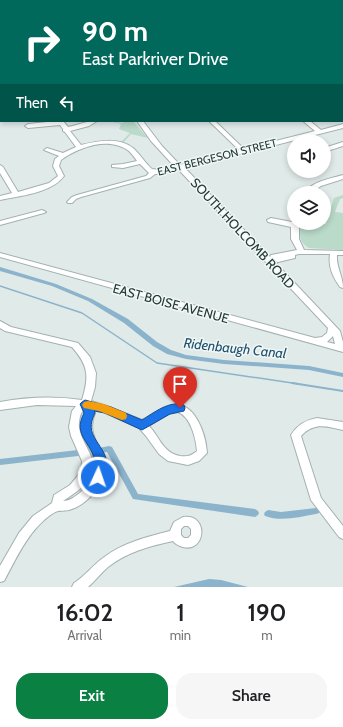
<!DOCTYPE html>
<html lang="en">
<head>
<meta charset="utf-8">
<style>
  body { margin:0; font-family:Cabin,sans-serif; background:#f6f6f6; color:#202124; height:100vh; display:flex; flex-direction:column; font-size:15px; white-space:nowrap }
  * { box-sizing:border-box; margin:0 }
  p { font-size:13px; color:#757577 }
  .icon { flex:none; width:22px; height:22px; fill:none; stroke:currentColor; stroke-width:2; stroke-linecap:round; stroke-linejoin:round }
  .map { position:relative; height:587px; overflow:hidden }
  .sheet { display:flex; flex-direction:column; background:#fff; flex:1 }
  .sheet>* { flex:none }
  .banner { position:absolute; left:0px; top:0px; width:343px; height:122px; box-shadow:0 2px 6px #0003; background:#00695c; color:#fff; overflow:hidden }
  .controls { position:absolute; left:287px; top:134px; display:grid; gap:8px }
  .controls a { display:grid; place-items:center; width:44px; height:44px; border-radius:50%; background:#fff; box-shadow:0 2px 6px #0003; font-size:20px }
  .pin { position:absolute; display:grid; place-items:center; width:34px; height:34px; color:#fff; margin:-41px -17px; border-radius:50% 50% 50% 0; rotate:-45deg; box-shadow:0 0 4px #0007 }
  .pin .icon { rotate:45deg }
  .me { position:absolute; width:44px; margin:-22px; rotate:3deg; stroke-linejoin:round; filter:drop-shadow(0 0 3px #0008) }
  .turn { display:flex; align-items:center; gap:14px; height:84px; padding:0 16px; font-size:18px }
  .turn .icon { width:52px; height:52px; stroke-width:2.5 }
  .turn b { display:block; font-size:28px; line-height:34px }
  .then { display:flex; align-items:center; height:38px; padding:0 16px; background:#0003; gap:8px; font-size:15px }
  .eta { display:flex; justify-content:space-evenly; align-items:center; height:68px; text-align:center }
  .eta b { font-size:24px; font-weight:600; line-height:28px }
  .cta { display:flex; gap:8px; margin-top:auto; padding:8px 16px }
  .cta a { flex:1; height:46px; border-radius:16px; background:#0b8043; color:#fff; font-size:16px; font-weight:600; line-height:46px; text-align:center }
  .cta a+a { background:#f6f6f6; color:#202124 }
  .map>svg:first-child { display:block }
  .green { fill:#badaca }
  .water { fill:#8bb3cc }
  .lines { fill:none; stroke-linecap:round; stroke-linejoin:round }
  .stream-far1 { stroke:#8bb3cc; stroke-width:1.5 }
  .stream { stroke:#8bb3cc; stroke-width:2 }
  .canal { fill:#8bb3cc; fill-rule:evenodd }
  .minor-casing { stroke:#a3b1b0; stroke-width:2 }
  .minor { fill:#fff; fill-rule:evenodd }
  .route { fill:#1a73e8; stroke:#114b97 }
  .slow { fill:#f59e0b }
  .labels { text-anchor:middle; stroke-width:3; stroke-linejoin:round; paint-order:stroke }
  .far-street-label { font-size:11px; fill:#223938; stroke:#f0f7f5 }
  .street-label { font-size:13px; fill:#223938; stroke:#f0f7f5 }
  .water-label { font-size:14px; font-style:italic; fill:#205171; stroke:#f0f7f5 }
</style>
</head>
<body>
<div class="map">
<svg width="343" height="587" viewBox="0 0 343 587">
  <rect width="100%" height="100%" fill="#e0eae8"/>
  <path class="green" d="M 108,121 L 122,123 L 126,121 L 133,121 L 148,138 L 131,134 L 123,143 L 121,142 L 130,133 L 119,129 L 121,124 Z
    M 343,195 L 343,198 L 340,199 L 335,212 L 343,213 L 343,250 L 309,248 C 299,243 299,233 300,224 L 316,225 L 326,224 L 334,198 Z"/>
  <path class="water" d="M 209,579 L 221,580 L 248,587 L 174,587 Z"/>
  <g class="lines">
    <path class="stream-far1" d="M 0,286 L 82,313 L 157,363 L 299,384"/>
    <path class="stream" d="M 292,383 L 343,391"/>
    <path class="canal" d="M 0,267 L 56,284 L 92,299 L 128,319 L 157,342 L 171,350 L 186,355 L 224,360 L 309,366 L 343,373 L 343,377 L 309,370 L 224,364 L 186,359 L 167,354 L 153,346 L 124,323 L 88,301 L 52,286 L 0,271 Z
      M 109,446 L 112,447 L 138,494 L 255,509 L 258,511 L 259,513 L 258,515 L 255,517 L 133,499 L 107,452 L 102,453 L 99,452 L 98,450 L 99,448 Z
      M 78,450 L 81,451 L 82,453 L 81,455 L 78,456 L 0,465 L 0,459 Z
      M 316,508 L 319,509 L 320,511 L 319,513 L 316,514 C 299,517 281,522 265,516 L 264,514 L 265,512 L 268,510 L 281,512 Z"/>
    <g class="minor-casing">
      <path id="minor" d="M 51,0 L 56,0 L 56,1 L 51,1 Z
        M 91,0 L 96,0 L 91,1 Z
        M 144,0 L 153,0 L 154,1 L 145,1 Z
        M 203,0 L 208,0 L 209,1 L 204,1 Z
        M 266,0 L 271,0 L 271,1 L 266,1 Z
        M 306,0 L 311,0 L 311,1 L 306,1 Z
        M 342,85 L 343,86 L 343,90 L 342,89 Z
        M 1,104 L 1,108 L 0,109 L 0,105 Z
        M 342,105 L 343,106 L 343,110 L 342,109 Z
        M 57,121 L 63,121 L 68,127 C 78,125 87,121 97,121 L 89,126 L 70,131 L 81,145 C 98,141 118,137 133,148 C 140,154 145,163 152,169 L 159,170 L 174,166 L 151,141 L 137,121 L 143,121 L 162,146 L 180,165 L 239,150 L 209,121 L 215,121 L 244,149 L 315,131 L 303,121 L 310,121 L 321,130 L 343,124 L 343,128 L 185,168 L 270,257 L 271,255 L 297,250 L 291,239 L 291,227 L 268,222 L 267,220 L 271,218 L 292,222 L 294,221 L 294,223 L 299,223 L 299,239 L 304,250 L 343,251 L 343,255 L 337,255 C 336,267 343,276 343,288 L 340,287 C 333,277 328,267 330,254 L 299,254 L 295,255 L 295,258 L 278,262 L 273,260 L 340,331 L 343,342 L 343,352 L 0,257 L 0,253 L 315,338 L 322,337 L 327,333 L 328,328 L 178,169 L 159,174 L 155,174 L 150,178 L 81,197 L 76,199 L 72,203 L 68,203 L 67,202 L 72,197 L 77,195 L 146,176 L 149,173 L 140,164 L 123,168 L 112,167 L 112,165 L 123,164 L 137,161 C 135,158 132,154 129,151 C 109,136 79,147 61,160 L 59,166 L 64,176 C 52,193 19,196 0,200 L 0,196 L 12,193 L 0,173 L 0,165 L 3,167 L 18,192 L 49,183 L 58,176 L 53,166 L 55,159 L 59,156 L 44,150 L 47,148 L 63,153 L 76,147 L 65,132 L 63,131 L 63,129 L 60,125 L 28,128 L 25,126 L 28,124 ZM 333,336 L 335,344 L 327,342 Z
        M 343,142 L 343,146 L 324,152 L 324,148 Z
        M 291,156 L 294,156 L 294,160 L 289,159 L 289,157 Z
        M 343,175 L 343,179 L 321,186 L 311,193 L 304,193 C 313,181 329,179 343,175 Z
        M 42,210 L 46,212 L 44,213 L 0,225 L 0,221 Z
        M 0,321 L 11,327 L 78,343 L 90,357 L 96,373 L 95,387 L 91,401 L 107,406 L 142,420 C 152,415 161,407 173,405 C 195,401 206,435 207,453 L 199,461 L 188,465 L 168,461 L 159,454 L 146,436 L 139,428 L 103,412 L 92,409 L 95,413 C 83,441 113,451 104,477 C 98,491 84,506 69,510 C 59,512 60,508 49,516 C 28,532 17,557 4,581 L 0,582 L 0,566 L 19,533 L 33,516 L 52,503 L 54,495 L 70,485 L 81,472 L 82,461 L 71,436 L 69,427 L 72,411 L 76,406 L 37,405 L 0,410 L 0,402 C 27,397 55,396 82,400 C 89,377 89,366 72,347 L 5,331 L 0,328 ZM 84,410 L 85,413 C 71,446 118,460 82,491 C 76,496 70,501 63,501 C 75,493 92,483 93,466 C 93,459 89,452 86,446 C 82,438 78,430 79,422 C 80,417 80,413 84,410 ZM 178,412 C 191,417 196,439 197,451 C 191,456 187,457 180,456 C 163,453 159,436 149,426 L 168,414 Z
        M 317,418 L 343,422 L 343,430 C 326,426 314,422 301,436 L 321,498 L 343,526 L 343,539 L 339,537 L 311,500 L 291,435 C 297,425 306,420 317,418 Z
        M 183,517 C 209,513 206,553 183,547 C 179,546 175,544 173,541 C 150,546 127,552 108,567 C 101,573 95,581 88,587 L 72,587 L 74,583 C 85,576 92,566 103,558 C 122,543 146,537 170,531 L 174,522 ZM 184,526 L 188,526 L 191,529 L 191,535 L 188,538 L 184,538 L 181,535 L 181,529 Z"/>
    </g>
    <use href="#minor" class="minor"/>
  </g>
  <path class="route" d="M 85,400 L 111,407 L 142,420 C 154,413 169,400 184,405 L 185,408 L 184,411 L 170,414 L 142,430 L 105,413 L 94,411 L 95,413 C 83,436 103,442 107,462 C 108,467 104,476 102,481 L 98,482 L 94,481 C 91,474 97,469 95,462 C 92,442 72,436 84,413 L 80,404 L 82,402 Z"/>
  <path class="slow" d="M 88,401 L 104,404 L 126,413 L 127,416 L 126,419 L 122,420 L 99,411 L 84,408 L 82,405 L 84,402 Z"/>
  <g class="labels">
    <g class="far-street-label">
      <text transform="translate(217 157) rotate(-14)" y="4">EAST BERGESON STREET</text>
    </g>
    <g class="street-label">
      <text transform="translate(243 233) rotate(47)" y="5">SOUTH HOLCOMB ROAD</text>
      <text transform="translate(171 303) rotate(15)" y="5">EAST BOISE AVENUE</text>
    </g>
    <g class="water-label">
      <text transform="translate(235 348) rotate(6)" y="5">Ridenbaugh Canal</text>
    </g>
  </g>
</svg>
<div class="controls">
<a><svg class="icon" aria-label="sound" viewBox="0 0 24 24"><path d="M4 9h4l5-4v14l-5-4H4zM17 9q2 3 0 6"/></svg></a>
<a><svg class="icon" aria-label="layers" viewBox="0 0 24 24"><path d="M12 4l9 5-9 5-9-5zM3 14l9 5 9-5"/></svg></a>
</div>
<div class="pin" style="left:180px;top:408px;background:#d93025"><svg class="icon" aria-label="arrive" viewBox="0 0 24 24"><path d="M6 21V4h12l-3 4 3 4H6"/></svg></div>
<svg class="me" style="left:98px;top:477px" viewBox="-20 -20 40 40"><circle r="17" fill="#1a73e8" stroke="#fff" stroke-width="3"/><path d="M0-11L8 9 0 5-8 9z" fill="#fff"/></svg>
<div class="banner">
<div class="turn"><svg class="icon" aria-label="right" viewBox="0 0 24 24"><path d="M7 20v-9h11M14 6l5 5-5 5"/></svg><div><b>90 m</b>East Parkriver Drive</div></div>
<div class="then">Then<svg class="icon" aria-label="left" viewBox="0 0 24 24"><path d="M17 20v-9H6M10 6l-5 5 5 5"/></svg></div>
</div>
</div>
<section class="sheet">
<div class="eta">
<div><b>16:02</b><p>Arrival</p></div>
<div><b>1</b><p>min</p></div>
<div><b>190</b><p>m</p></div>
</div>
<div class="cta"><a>Exit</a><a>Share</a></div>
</section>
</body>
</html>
